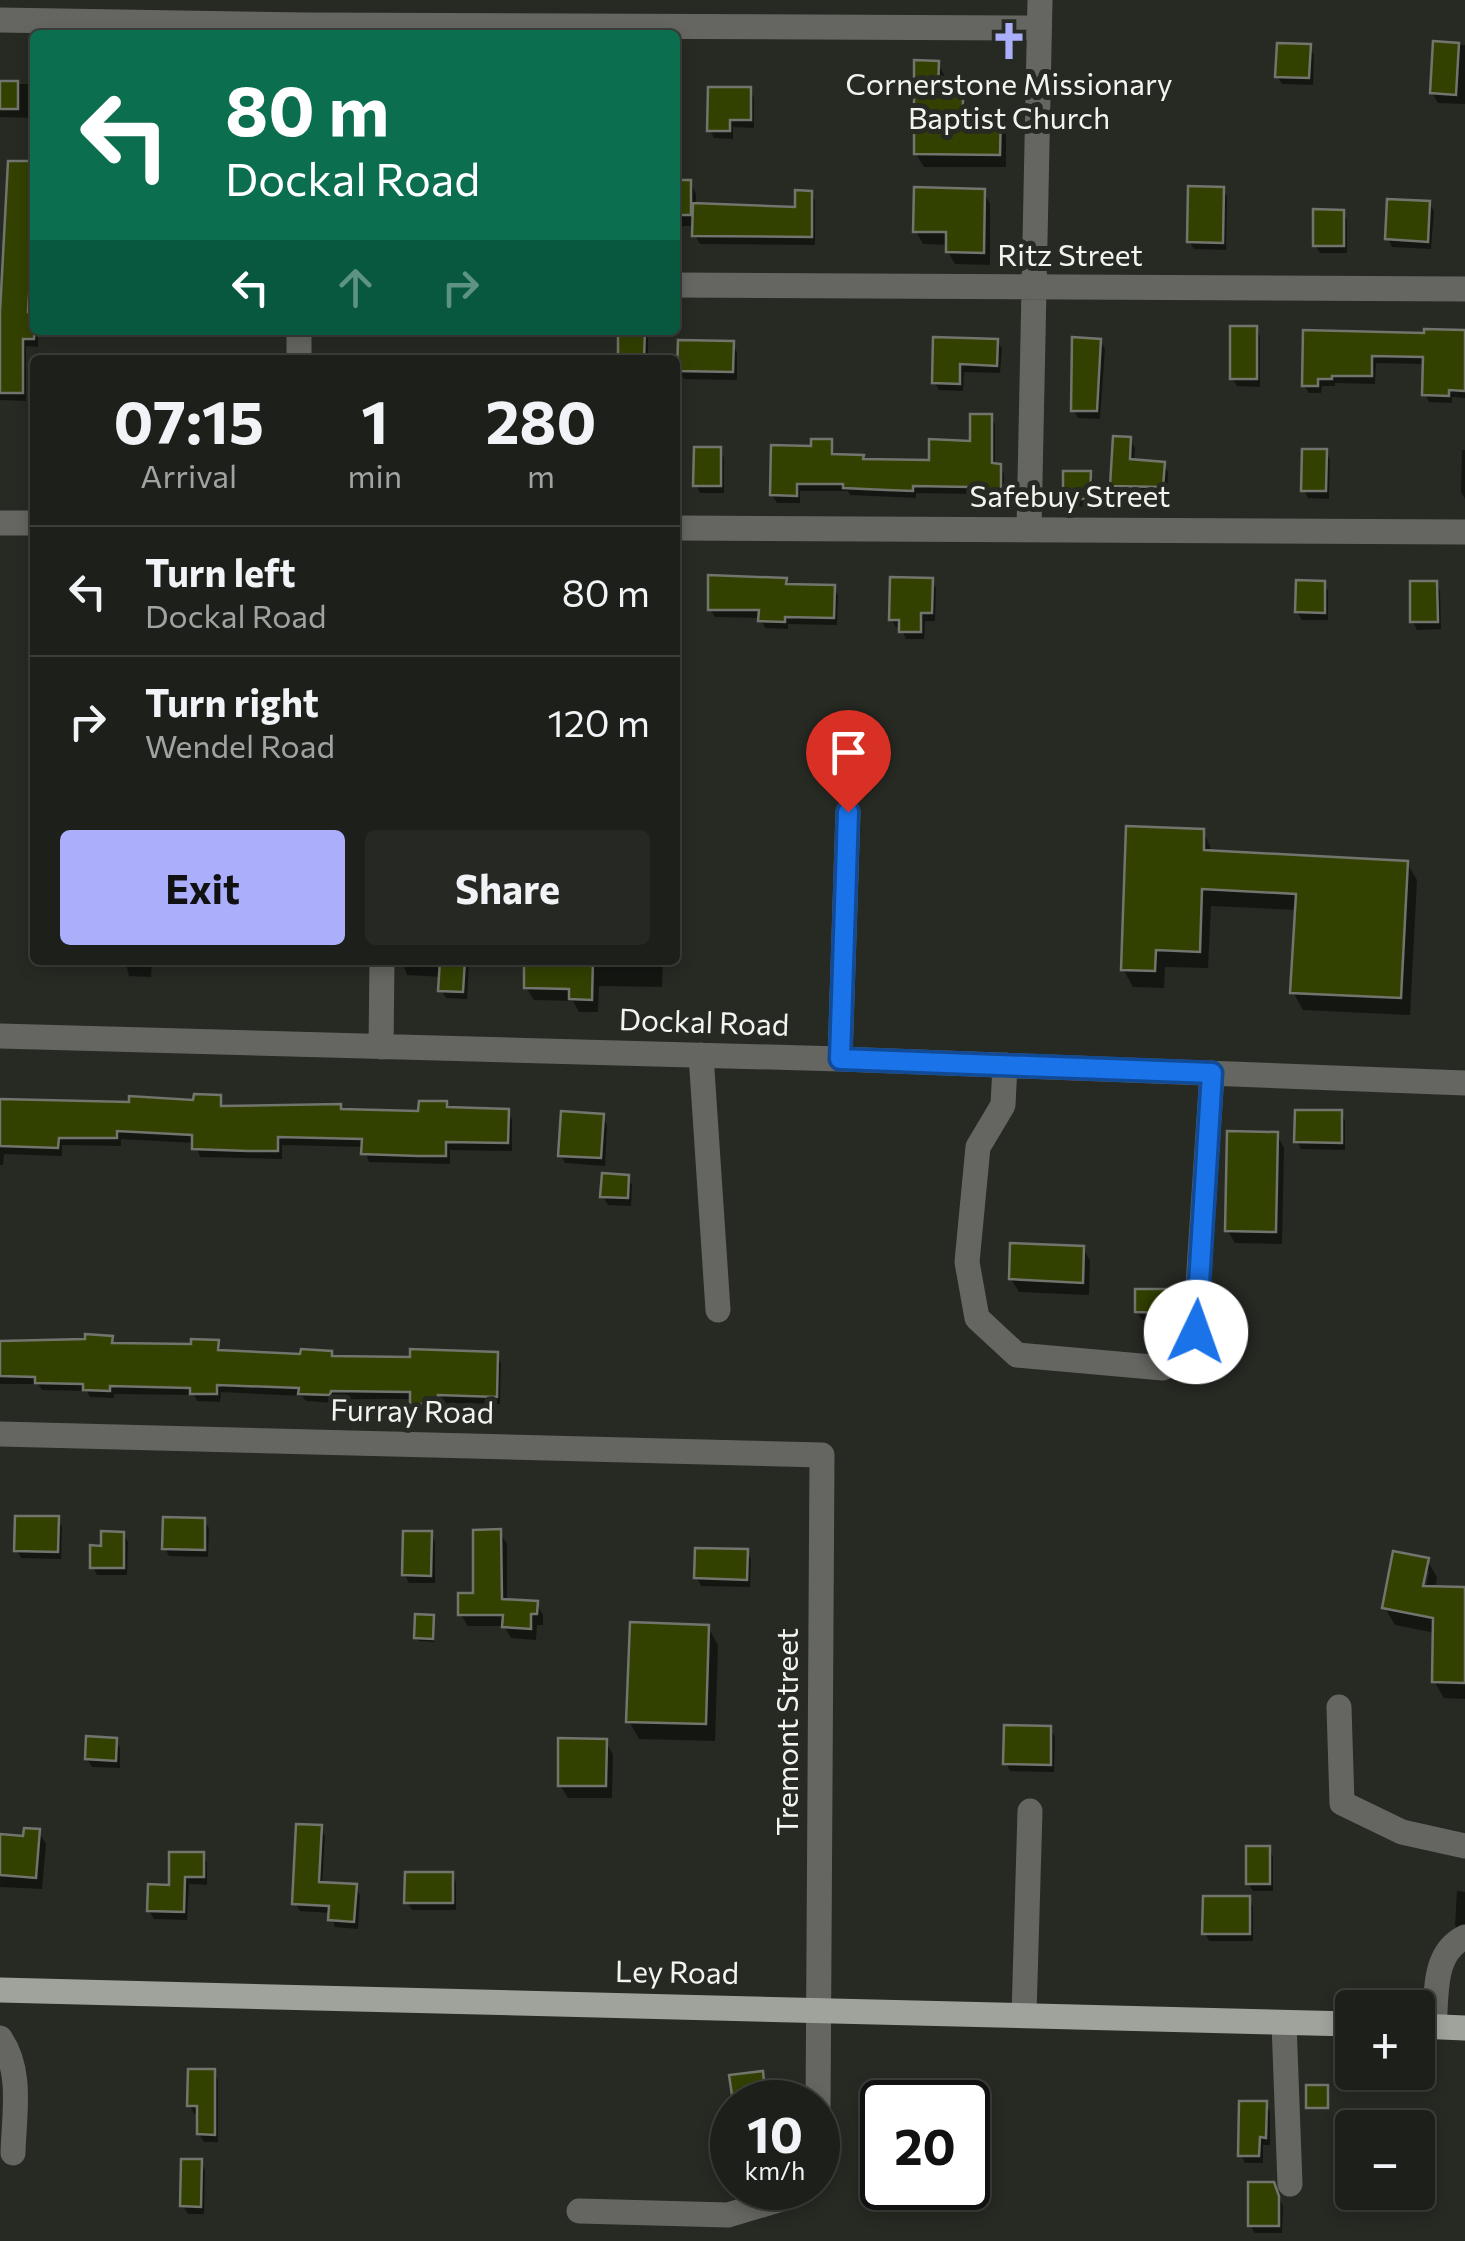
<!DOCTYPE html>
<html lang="en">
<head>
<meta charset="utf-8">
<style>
  body { margin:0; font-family:Commissioner,sans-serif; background:#252823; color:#f1f3f6; height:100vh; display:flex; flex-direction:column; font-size:38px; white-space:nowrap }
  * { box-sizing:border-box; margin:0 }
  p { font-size:32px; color:#a0a3a2 }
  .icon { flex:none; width:55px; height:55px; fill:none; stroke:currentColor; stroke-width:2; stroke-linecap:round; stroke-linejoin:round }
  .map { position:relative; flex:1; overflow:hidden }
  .side { position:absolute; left:30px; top:355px; width:650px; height:610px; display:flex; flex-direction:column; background:#1d201a; border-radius:10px; box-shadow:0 5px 15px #0003,0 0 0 2px #3b3e39 }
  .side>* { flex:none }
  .top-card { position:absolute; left:30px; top:30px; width:650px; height:305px; border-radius:10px; box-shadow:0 5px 15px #0003,0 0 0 2px #3b3e39; background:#0b6e4f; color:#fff; overflow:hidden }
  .fabs { position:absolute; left:1335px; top:1990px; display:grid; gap:20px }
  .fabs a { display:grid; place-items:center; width:100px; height:100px; border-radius:10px; background:#1d201a; box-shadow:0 5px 15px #0003,0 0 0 2px #3b3e39; font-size:50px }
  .speed { position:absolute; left:710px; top:2080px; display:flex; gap:20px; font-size:50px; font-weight:700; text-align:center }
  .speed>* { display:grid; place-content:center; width:130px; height:130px; border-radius:50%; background:#1d201a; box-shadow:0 5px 15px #0003,0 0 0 2px #3b3e39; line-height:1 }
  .speed small { font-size:25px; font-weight:400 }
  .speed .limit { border:5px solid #111; border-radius:15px; background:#fff; color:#111 }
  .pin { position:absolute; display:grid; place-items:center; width:85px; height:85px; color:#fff; margin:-102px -42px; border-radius:50% 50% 50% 0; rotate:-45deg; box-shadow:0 0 10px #0007 }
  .pin .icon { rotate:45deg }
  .me { position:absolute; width:110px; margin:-55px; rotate:3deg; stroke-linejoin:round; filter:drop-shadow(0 0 8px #0008) }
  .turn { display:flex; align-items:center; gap:35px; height:210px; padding:0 30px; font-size:45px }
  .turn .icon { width:130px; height:130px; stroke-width:2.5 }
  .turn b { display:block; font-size:70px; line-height:85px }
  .lanes { display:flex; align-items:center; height:95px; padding:0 30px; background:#0003; justify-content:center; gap:50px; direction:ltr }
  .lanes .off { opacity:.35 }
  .eta { display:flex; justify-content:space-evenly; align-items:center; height:170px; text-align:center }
  .eta b { font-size:60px; font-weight:700; line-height:70px }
  .cta { display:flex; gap:20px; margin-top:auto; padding:20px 30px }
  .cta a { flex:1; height:115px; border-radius:10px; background:#abaffb; color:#111; font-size:40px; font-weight:700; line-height:115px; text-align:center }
  .cta a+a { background:#252823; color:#f1f3f6 }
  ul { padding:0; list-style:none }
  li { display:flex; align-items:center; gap:30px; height:130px; padding:0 30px; border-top:2px solid #3b3e39 }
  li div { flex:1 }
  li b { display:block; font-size:38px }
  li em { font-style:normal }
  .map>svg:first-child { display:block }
  .shadow { fill:#0007; fill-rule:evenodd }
  .building { fill:#324100; stroke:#72756d; stroke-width:2.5 }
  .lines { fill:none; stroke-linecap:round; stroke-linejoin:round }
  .minor { stroke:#656662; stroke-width:25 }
  .major { stroke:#a0a39b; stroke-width:25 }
  .route-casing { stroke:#114b97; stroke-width:25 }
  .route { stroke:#1a73e8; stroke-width:18 }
  .labels { text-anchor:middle; stroke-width:10; stroke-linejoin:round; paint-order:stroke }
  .poi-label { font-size:30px; fill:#f3f4f0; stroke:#272a23 }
  .street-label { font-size:30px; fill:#f3f4f0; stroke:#272a23 }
</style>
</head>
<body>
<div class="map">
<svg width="1465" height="2241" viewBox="0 0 1465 2241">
  <rect width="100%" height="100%" fill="#272a23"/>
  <path class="shadow" d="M 1435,44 L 1465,45 L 1465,104 L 1438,103 L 1432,93 Z
    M 1310,47 L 1314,55 L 1313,85 L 1282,84 L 1277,76 Z
    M 937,63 L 945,76 L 944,95 L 962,95 L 969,114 L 999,114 L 1006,127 L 1006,167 L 924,167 L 916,154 Z
    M 0,84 L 35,84 L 35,118 L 0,117 Z
    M 750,90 L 754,98 L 754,128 L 733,127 L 733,139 L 714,138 L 710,130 Z
    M 32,163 L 35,169 L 32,314 L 35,316 L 35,330 L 38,330 L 38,347 L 26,346 L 26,401 L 0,400 L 0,312 Z
    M 675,182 L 690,182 L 696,194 L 696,206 L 797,210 L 811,193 L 815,201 L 815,245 L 700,244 L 695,236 L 695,226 L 675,226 Z
    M 1223,189 L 1227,197 L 1226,250 L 1194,249 L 1189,241 Z
    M 983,191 L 990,204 L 990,265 L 955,264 L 948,252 L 948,245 L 923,244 L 916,231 Z
    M 1429,203 L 1434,211 L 1431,249 L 1392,247 L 1388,239 Z
    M 1343,212 L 1347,220 L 1347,253 L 1320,253 L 1315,245 Z
    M 1256,329 L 1260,337 L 1260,387 L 1237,386 L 1232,378 Z
    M 644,331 L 648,339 L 648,360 L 620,360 Z
    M 1306,332 L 1465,334 L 1465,398 L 1452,397 L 1452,403 L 1429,402 L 1425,394 L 1425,364 L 1376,363 L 1375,384 L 1335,383 L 1335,386 L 1322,386 L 1321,393 L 1309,393 L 1304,385 Z
    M 935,340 L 997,341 L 1002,349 L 1000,373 L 964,372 L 963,391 L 939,390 L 934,382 Z
    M 1100,341 L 1105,349 L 1100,419 L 1078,418 L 1074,410 Z
    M 732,344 L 737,352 L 737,380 L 684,379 L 680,371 Z
    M 990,416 L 995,424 L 995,466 L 1000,466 L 1004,474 L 1004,508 L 978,507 L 973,494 L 916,493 L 916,498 L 850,495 L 848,491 L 800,491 L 800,503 L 777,503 L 772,495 L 813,448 L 831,442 L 835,457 L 862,457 L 865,462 L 931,462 L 973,443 Z
    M 1130,440 L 1135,448 L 1134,462 L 1163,464 L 1168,472 L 1167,495 L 1117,494 L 1112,486 Z
    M 720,450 L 724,458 L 724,493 L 700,493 L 696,485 Z
    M 1462,450 L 1465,450 L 1465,499 L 1461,492 Z
    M 1326,452 L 1330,460 L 1329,499 L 1308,498 L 1304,490 Z
    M 1089,474 L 1094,482 L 1094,507 L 1070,506 L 1065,498 Z
    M 931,580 L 936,588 L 935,621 L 925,621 L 924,639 L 906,639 L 901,628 L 896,627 L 891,619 Z
    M 785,581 L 788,586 L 833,587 L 838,595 L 837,625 L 788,624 L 788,629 L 765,628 L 761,618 L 715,617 L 710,609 Z
    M 1324,583 L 1328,591 L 1328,620 L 1302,620 L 1297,612 Z
    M 1436,583 L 1440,591 L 1441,629 L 1417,630 L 1413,622 Z
    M 1203,831 L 1213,853 L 1407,863 L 1417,880 L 1410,1015 L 1303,1010 L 1293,992 L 1297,910 L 1211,906 L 1208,968 L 1165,967 L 1164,988 L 1133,987 L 1123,969 Z
    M 125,960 L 152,960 L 151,977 L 129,976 Z
    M 402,960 L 469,960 L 467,999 L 446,998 L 441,990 L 442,977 L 407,975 Z
    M 527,960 L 663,960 L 662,987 L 599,986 L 598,1012 L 579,1012 L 573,1001 L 534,1000 L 526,987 Z
    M 219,1098 L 225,1108 L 340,1106 L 343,1112 L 421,1113 L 445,1103 L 449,1110 L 507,1111 L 512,1120 L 512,1151 L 450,1150 L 450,1164 L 369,1162 L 364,1147 L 282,1145 L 282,1159 L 200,1157 L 195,1143 L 121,1139 L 121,1146 L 62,1145 L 62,1156 L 4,1154 L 3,1165 L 0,1165 L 0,1100 L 131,1104 L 196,1102 Z
    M 1341,1113 L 1345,1121 L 1345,1150 L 1301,1149 L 1297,1141 Z
    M 603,1117 L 607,1125 L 605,1166 L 565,1163 L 561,1155 Z
    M 1277,1135 L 1284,1148 L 1282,1244 L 1235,1243 L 1227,1230 Z
    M 627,1177 L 632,1185 L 631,1206 L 608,1205 L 603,1197 Z
    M 1083,1248 L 1090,1261 L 1089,1295 L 1019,1292 L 1011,1279 Z
    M 1164,1292 L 1169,1300 L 1168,1320 L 1142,1320 L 1137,1312 Z
    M 111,1338 L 116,1346 L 194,1347 L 217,1343 L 222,1351 L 303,1357 L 331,1354 L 334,1359 L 413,1359 L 496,1355 L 501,1363 L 500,1404 L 441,1403 L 441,1411 L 417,1412 L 412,1399 L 334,1399 L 334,1403 L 306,1401 L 302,1396 L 221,1392 L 220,1402 L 197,1401 L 194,1395 L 114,1394 L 114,1398 L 90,1397 L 87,1391 L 42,1390 L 38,1384 L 0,1384 L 0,1343 Z
    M 57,1519 L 62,1527 L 61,1559 L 21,1558 L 17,1550 Z
    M 204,1520 L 209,1528 L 208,1557 L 169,1556 L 165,1548 Z
    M 500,1532 L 507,1544 L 507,1602 L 536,1603 L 543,1615 L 543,1625 L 537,1625 L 536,1640 L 511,1638 L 504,1626 L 468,1626 L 461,1615 L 476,1595 Z
    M 123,1534 L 128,1542 L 127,1575 L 97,1575 L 93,1567 L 103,1548 Z
    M 431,1534 L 435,1542 L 435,1583 L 409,1583 L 405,1575 Z
    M 746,1551 L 751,1559 L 750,1587 L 701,1586 L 697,1578 Z
    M 1427,1560 L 1437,1577 L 1435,1589 L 1465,1589 L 1465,1699 L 1444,1698 L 1434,1681 L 1435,1633 L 1395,1625 L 1385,1608 ZM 1424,1571 L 1429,1571 L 1424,1599 L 1419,1598 Z
    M 433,1618 L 434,1642 L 419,1641 L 417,1638 Z
    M 708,1627 L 718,1645 L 715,1741 L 639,1739 L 629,1721 Z
    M 1050,1729 L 1055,1737 L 1054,1772 L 1010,1771 L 1006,1763 Z
    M 116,1740 L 120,1748 L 120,1768 L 92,1767 L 87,1759 Z
    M 605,1741 L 613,1754 L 612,1798 L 568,1798 L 560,1785 Z
    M 320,1828 L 325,1836 L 322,1885 L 355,1887 L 360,1895 L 358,1929 L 335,1927 L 331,1913 L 300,1911 L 295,1903 Z
    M 38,1831 L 46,1844 L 42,1889 L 0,1887 L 1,1837 L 25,1838 Z
    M 1269,1849 L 1273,1857 L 1273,1891 L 1253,1891 L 1248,1883 Z
    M 203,1855 L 207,1863 L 207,1885 L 189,1884 L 187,1920 L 154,1919 L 149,1911 Z
    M 452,1874 L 456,1882 L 456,1910 L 412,1910 L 407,1902 Z
    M 1457,1891 L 1465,1892 L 1465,1930 L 1459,1933 L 1455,1925 Z
    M 1249,1899 L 1253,1907 L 1253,1941 L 1209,1941 L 1205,1933 Z
    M 214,2072 L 218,2080 L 218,2142 L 204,2142 L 199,2134 L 199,2114 L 194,2114 L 190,2106 Z
    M 762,2074 L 766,2082 L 768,2102 L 735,2102 L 732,2077 Z
    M 1265,2104 L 1270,2112 L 1270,2145 L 1263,2145 L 1263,2163 L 1245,2163 L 1241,2155 Z
    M 200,2162 L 205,2170 L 204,2214 L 188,2214 L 183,2206 Z
    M 1277,2193 L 1283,2206 L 1282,2233 L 1255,2233 L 1250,2225 Z"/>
  <path class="building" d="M 1433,41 L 1459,43 L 1456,95 L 1430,93 Z
    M 1277,43 L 1311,44 L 1309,78 L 1275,77 Z
    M 914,60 L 939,61 L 938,92 L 963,93 L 963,111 L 1001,112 L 1000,155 L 914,154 Z
    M 0,81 L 18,81 L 18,109 L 0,109 Z
    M 708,87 L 751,87 L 751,120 L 730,120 L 730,131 L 707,131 Z
    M 8,161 L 33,161 L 31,260 L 35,260 L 35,278 L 30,278 L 28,312 L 35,312 L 35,326 L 34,339 L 23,339 L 23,393 L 0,393 L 0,312 Z
    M 675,180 L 691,180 L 691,215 L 675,215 Z
    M 1188,186 L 1224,187 L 1223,243 L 1187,242 Z
    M 914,187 L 985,189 L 984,253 L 946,252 L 946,232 L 913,232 Z
    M 795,190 L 812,191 L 812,237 L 692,236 L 693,203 L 795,207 Z
    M 1387,199 L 1430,201 L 1428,242 L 1385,239 Z
    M 1313,209 L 1344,210 L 1344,246 L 1313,246 Z
    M 1230,326 L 1257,326 L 1257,379 L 1230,379 Z
    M 1424,329 L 1465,330 L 1465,391 L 1449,390 L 1449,396 L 1422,395 L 1423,357 L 1372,356 L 1372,376 L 1332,376 L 1332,379 L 1318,379 L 1318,386 L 1302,386 L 1303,330 L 1424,333 Z
    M 618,330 L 645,330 L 644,360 L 618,360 Z
    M 933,337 L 998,339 L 997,366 L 960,364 L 960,384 L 932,383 Z
    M 1072,337 L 1101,339 L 1097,411 L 1071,411 Z
    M 678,340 L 734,341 L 733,372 L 677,371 Z
    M 970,414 L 992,414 L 992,463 L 1001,464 L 1001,500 L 971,500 L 971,487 L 913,486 L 913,491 L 887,490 L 843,488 L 843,484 L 797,484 L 797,496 L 770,495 L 771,445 L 811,446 L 811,439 L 832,439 L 832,454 L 864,455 L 863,459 L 929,460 L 929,439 L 970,441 Z
    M 1113,436 L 1131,437 L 1130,459 L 1165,462 L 1163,487 L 1110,486 Z
    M 694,447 L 721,447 L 721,486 L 693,486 Z
    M 1302,449 L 1327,449 L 1326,491 L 1301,491 Z
    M 1063,471 L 1091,471 L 1090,499 L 1063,499 Z
    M 708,575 L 787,578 L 786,584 L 835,585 L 834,618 L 785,617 L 785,622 L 758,621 L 759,610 L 708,610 Z
    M 890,577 L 933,578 L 932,613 L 921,613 L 921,632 L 899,632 L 899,620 L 889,620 Z
    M 1296,580 L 1325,581 L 1325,613 L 1295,612 Z
    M 1410,581 L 1437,581 L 1438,622 L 1410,622 Z
    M 1126,826 L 1204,829 L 1204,850 L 1408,861 L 1401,998 L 1290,993 L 1296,894 L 1202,889 L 1200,952 L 1156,950 L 1155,971 L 1121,970 Z
    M 440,960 L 465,960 L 463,992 L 438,991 Z
    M 524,960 L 593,960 L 592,1000 L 569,999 L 569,989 L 524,988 Z
    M 194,1094 L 221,1095 L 221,1106 L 341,1104 L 341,1109 L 418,1111 L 419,1101 L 447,1101 L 447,1107 L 509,1109 L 508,1143 L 446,1142 L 446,1156 L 418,1156 L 361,1154 L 362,1139 L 278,1137 L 278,1151 L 248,1151 L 192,1149 L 192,1135 L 117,1131 L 117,1138 L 59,1138 L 58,1148 L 0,1146 L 0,1099 L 129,1102 L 129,1096 L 193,1100 Z
    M 1295,1110 L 1342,1110 L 1342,1143 L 1294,1142 Z
    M 561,1111 L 604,1114 L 601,1158 L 558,1156 Z
    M 1227,1131 L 1278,1132 L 1276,1232 L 1225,1231 Z
    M 602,1173 L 629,1175 L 628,1198 L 600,1197 Z
    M 1010,1243 L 1084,1246 L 1083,1283 L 1009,1279 Z
    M 1135,1289 L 1166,1289 L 1165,1313 L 1135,1312 Z
    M 85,1334 L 113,1336 L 112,1343 L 191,1344 L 191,1339 L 219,1340 L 218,1350 L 300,1354 L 301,1349 L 332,1351 L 332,1356 L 410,1357 L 410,1349 L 498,1352 L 497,1397 L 438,1395 L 438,1404 L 410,1404 L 410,1392 L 331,1391 L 330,1395 L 298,1394 L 299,1388 L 217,1385 L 217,1394 L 190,1394 L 190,1388 L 110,1386 L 110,1391 L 83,1390 L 83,1384 L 35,1383 L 35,1377 L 0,1376 L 0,1341 L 85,1339 Z
    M 15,1516 L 59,1516 L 58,1552 L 14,1551 Z
    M 163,1517 L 205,1518 L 205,1550 L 162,1549 Z
    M 501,1529 L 502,1599 L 538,1601 L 537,1614 L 531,1614 L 531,1629 L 502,1627 L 503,1615 L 458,1615 L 458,1593 L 473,1593 L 473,1530 Z
    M 101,1531 L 124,1532 L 124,1568 L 90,1568 L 90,1545 L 101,1546 Z
    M 403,1531 L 432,1531 L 431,1576 L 402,1575 Z
    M 695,1548 L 748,1549 L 747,1580 L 694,1578 Z
    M 1393,1551 L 1429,1558 L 1423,1586 L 1465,1587 L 1465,1683 L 1432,1682 L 1433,1618 L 1382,1608 Z
    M 415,1614 L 434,1615 L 433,1639 L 414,1638 Z
    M 630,1622 L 709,1625 L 706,1724 L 626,1722 Z
    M 1004,1725 L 1051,1726 L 1051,1765 L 1003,1764 Z
    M 86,1736 L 117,1738 L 116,1761 L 85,1759 Z
    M 558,1738 L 607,1739 L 606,1786 L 558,1786 Z
    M 296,1824 L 322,1825 L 319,1882 L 357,1884 L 354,1922 L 328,1920 L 329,1906 L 292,1904 Z
    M 24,1828 L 40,1829 L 36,1878 L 0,1875 L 0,1834 L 23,1836 Z
    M 1246,1846 L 1270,1846 L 1270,1884 L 1246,1884 Z
    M 169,1852 L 204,1852 L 204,1877 L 185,1877 L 184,1912 L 147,1911 L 148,1884 L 169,1885 Z
    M 405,1872 L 453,1872 L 453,1903 L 404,1903 Z
    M 1203,1896 L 1250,1896 L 1250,1934 L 1202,1934 Z
    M 188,2069 L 215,2069 L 215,2135 L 197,2134 L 197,2106 L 187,2106 Z
    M 763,2071 L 766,2102 L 733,2102 L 729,2075 Z
    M 1306,2085 L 1328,2085 L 1328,2108 L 1306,2108 Z
    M 1239,2101 L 1267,2101 L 1266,2138 L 1260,2137 L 1259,2156 L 1238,2156 Z
    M 181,2159 L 202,2159 L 201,2207 L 180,2206 Z
    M 1248,2182 L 1274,2182 L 1279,2196 L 1279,2226 L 1248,2226 Z"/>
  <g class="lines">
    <path class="minor" d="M 0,20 L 307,25 L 1039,28
      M 675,285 L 1465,289
      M 299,360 L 299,330
      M 0,523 L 35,523
      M 675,528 L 1465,532
      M 1029,529 L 1040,0
      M 0,1036 L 840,1059 L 1465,1083
      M 381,1047 L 382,960
      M 701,1055 L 718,1310
      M 840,1059 L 848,812
      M 1005,1065 L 1003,1105 L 978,1147 L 967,1262 L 977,1318 L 1017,1355 L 1163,1368 L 1184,1357 L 1195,1332 L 1212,1073
      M 0,1434 L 822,1455 L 818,2112
      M 1339,1707 L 1342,1803 L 1402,1832 L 1465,1846
      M 1024,2015 L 1030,1811
      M 1284,2023 L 1290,2184
      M 1434,2027 C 1437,1994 1432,1953 1465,1937
      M 0,2038 C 23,2071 14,2114 13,2153
      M 579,2211 L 728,2215 L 785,2198 L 791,2188"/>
    <path class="major" d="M 0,1990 L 1352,2024
      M 1418,2026 L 1465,2028"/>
  </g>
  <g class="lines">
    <g class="route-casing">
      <path id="route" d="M 848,812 L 840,1059 L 1212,1073 L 1196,1332"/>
    </g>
    <use href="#route" class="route"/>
  </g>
  <defs>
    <g id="church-bare" transform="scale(3)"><path d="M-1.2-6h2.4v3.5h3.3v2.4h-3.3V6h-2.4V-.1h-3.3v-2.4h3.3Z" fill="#abaffb" stroke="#272a23" stroke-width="2.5" paint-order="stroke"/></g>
  </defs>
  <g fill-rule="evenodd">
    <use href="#church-bare" x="1009" y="41"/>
  </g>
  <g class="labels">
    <g class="poi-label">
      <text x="1009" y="95">Cornerstone Missionary<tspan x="1009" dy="34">Baptist Church</tspan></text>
    </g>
    <g class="street-label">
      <text x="1070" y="266">Ritz Street</text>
      <text x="1070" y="507">Safebuy Street</text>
      <text transform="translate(704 1023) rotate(2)" y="10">Dockal Road</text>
      <text transform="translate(412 1412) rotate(1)" y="10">Furray Road</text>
      <text transform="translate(788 1732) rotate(-90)" y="10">Tremont Street</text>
      <text transform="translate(677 1973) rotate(1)" y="10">Ley Road</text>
    </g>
  </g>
</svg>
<div class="fabs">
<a>+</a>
<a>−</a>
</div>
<div class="speed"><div>10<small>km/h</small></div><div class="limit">20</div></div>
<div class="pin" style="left:848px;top:812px;background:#d93025"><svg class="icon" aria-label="arrive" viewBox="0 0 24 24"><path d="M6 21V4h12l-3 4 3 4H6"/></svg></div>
<svg class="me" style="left:1196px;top:1332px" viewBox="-20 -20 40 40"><circle r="19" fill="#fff"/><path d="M0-13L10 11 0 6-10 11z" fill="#1a73e8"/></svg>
<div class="top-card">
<div class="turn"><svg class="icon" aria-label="left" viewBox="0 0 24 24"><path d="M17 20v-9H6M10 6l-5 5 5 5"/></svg><div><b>80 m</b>Dockal Road</div></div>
<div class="lanes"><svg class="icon" aria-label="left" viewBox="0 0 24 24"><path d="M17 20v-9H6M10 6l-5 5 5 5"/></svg><svg class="icon off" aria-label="ahead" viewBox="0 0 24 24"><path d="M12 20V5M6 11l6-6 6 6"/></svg><svg class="icon off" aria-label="right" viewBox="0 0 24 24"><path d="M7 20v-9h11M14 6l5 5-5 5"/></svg></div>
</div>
<section class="side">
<div class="eta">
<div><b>07:15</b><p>Arrival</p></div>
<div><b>1</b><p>min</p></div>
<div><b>280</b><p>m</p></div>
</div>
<ul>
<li><svg class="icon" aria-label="left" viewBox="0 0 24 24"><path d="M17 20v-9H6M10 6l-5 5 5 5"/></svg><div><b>Turn left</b><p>Dockal Road</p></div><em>80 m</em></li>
<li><svg class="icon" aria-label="right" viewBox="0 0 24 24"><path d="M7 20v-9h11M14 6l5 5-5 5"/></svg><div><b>Turn right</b><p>Wendel Road</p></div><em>120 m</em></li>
</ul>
<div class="cta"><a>Exit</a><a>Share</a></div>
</section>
</div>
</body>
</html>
